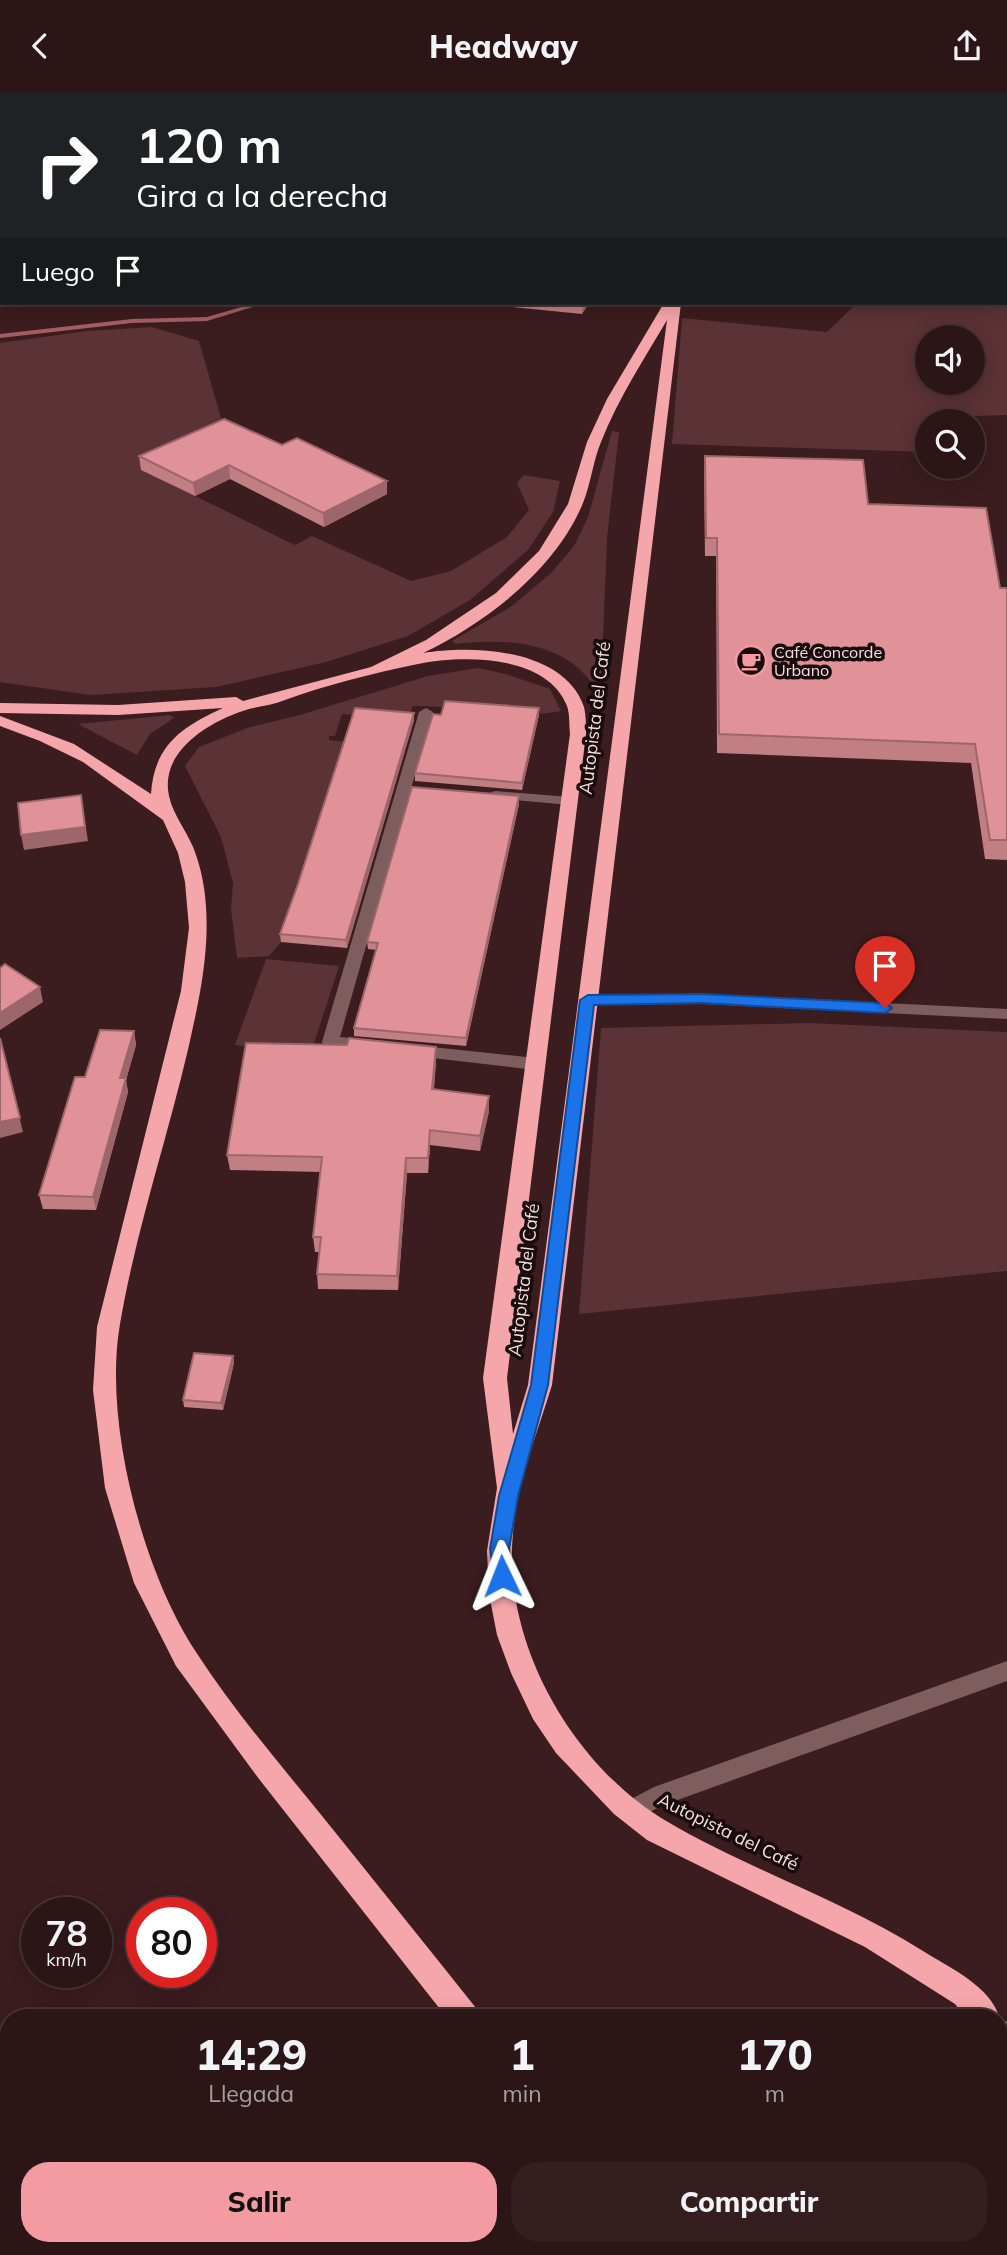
<!DOCTYPE html>
<html lang="es">
<head>
<meta charset="utf-8">
<style>
  body { margin:0; font-family:Mulish,sans-serif; background:#341e20; color:#f1f3f6; height:100vh; display:flex; flex-direction:column; font-size:26px; white-space:nowrap }
  * { box-sizing:border-box; margin:0 }
  p { font-size:23px; color:#a69fa1 }
  .icon { flex:none; width:38px; height:38px; fill:none; stroke:currentColor; stroke-width:2; stroke-linecap:round; stroke-linejoin:round }
  .map { position:relative; flex:1; overflow:hidden }
  .sheet { position:absolute; left:0px; top:1918px; width:1008px; height:247px; display:flex; flex-direction:column; background:#2c1517; border-radius:28px 28px 0 0; box-shadow:0 4px 18px #0003,0 0 0 2px #483436 }
  .sheet>* { flex:none }
  .top-card { position:absolute; left:0px; top:0px; width:1008px; height:214px; box-shadow:0 4px 18px #0003,0 0 0 2px #483436; background:#202124; color:#fff; overflow:hidden }
  .fabs { position:absolute; left:915px; top:234px; display:grid; gap:14px }
  .fabs a { display:grid; place-items:center; width:70px; height:70px; border-radius:50%; background:#2c1517; box-shadow:0 4px 18px #0003,0 0 0 2px #483436; font-size:35px }
  .speed { position:absolute; left:21px; top:1806px; display:flex; gap:14px; font-size:35px; font-weight:700; text-align:center }
  .speed>* { display:grid; place-content:center; width:91px; height:91px; border-radius:50%; background:#2c1517; box-shadow:0 4px 18px #0003,0 0 0 2px #483436; line-height:1 }
  .speed small { font-size:18px; font-weight:400 }
  .speed .limit { border:10px solid #d22; background:#fff; color:#111 }
  .pin { position:absolute; display:grid; place-items:center; width:60px; height:60px; color:#fff; margin:-72px -30px; border-radius:50% 50% 50% 0; rotate:-45deg; box-shadow:0 0 7px #0007 }
  .pin .icon { rotate:45deg }
  .me { position:absolute; width:77px; margin:-38px; rotate:358deg; stroke-linejoin:round; filter:drop-shadow(0 0 5px #0008) }
  .turn { display:flex; align-items:center; gap:24px; height:147px; padding:0 21px; font-size:32px }
  .turn .icon { width:91px; height:91px; stroke-width:2.5 }
  .turn b { display:block; font-size:49px; line-height:60px }
  .then { display:flex; align-items:center; height:66px; padding:0 21px; background:#0003; gap:14px; font-size:26px }
  .eta { display:flex; justify-content:space-evenly; align-items:center; height:119px; text-align:center }
  .eta b { font-size:42px; font-weight:800; line-height:49px }
  .action { display:flex; gap:14px; margin-top:auto; padding:14px 21px }
  .action a { flex:1; height:80px; border-radius:28px; background:#f49aa1; color:#111; font-size:28px; font-weight:800; line-height:80px; text-align:center }
  .action a+a { background:#341e20; color:#f1f3f6 }
  header { display:flex; justify-content:space-between; align-items:center; height:91px; padding:0 21px; background:#2c1517; font-size:32px; font-weight:800 }
  .map>svg:first-child { display:block }
  .green { fill:#5b3236; fill-rule:evenodd }
  .lines { fill:none; stroke-linecap:round; stroke-linejoin:round }
  .stream { fill:#a45d63; fill-rule:evenodd }
  .river { fill:#a45d63; fill-rule:evenodd }
  .minor { fill:#7d5d5e; fill-rule:evenodd }
  .highway { fill:#f5a6ab; fill-rule:evenodd }
  .wall { fill:#c17e83 }
  .shaded-wall { fill:#9d666a }
  .building { fill:#e09298; stroke:#9d666a; stroke-width:2 }
  .route { fill:#1a73e8; stroke:#114b97; stroke-width:2 }
  .labels { text-anchor:middle; stroke-width:7; stroke-linejoin:round; paint-order:stroke }
  .far-poi-label { font-size:16px; fill:#f4dfdf; stroke:#190b0c; text-anchor:start }
  .street-label { font-size:18px; fill:#f4dfdf; stroke:#190b0c }
</style>
</head>
<body>
<header><svg class="icon" aria-label="back" viewBox="0 0 24 24"><path d="M15 5l-7 7 7 7"/></svg>Headway<svg class="icon" aria-label="share" viewBox="0 0 24 24"><path d="M12 15V3M7 8l5-5 5 5M5 13v7h14v-7"/></svg></header>
<div class="map">
<svg width="1007" height="2164" viewBox="0 0 1007 2164">
  <rect width="100%" height="100%" fill="#3b1c1f"/>
  <path class="green" d="M 1007,170 L 1007,324 L 944,326 L 944,331 L 928,331 L 927,361 L 672,353 L 682,227 L 827,241 L 857,212 L 1006,212 ZM 928,247 L 973,247 L 973,292 L 928,292 Z
    M 152,236 L 199,250 L 225,341 L 142,379 L 295,454 L 312,445 L 411,490 L 451,480 L 507,446 L 529,419 L 517,392 L 524,384 L 560,390 L 553,421 L 528,459 L 470,509 L 408,545 L 326,571 L 216,596 L 91,604 L 0,591 L 0,252 L 87,240 Z
    M 612,340 L 619,341 L 607,447 L 601,597 L 595,597 C 566,550 505,547 455,553 L 452,550 L 512,515 L 551,482 L 574,455 L 588,426 Z
    M 478,577 L 506,583 L 550,598 L 561,620 C 513,630 462,614 413,615 L 410,621 L 393,620 L 387,627 L 342,623 L 335,645 L 329,645 L 329,649 L 346,651 L 281,851 L 269,865 L 237,867 L 231,818 L 233,792 L 221,746 L 185,675 L 199,656 L 250,636 L 300,624 L 428,585 Z
    M 170,624 L 174,627 L 150,643 L 137,664 L 78,633 Z
    M 266,868 L 339,875 L 311,962 L 235,954 Z
    M 809,932 L 1007,941 L 1007,1180 L 579,1223 L 601,937 Z"/>
  <g class="lines">
    <path class="stream" d="M 480,0 L 486,0 L 488,2 L 481,2 Z
      M 255,212 L 266,212 L 207,230 L 132,232 L 0,247 L 0,243 L 132,228 L 207,226 Z"/>
    <path class="river" d="M 175,0 L 210,0 L 174,2 Z
      M 0,29 L 2,29 L 2,51 L 0,51 Z"/>
    <path class="minor" d="M 426,617 L 433,621 L 340,946 L 368,949 L 376,955 L 368,961 L 324,955 L 322,951 L 419,621 Z
      M 496,700 L 570,706 L 577,710 L 570,714 L 491,707 L 491,701 Z
      M 702,903 L 1007,918 L 1007,928 L 702,913 L 588,914 L 580,909 L 588,904 Z
      M 413,954 L 535,967 L 543,973 L 535,979 L 407,964 L 405,960 Z
      M 1007,1570 L 1007,1590 L 661,1715 L 630,1732 L 622,1729 L 619,1721 L 622,1713 L 654,1696 Z"/>
    <path class="highway" d="M 722,0 L 732,0 L 721,2 Z
      M 664,212 L 681,212 L 552,1294 C 537,1343 517,1392 513,1442 C 502,1552 573,1676 668,1731 C 750,1779 842,1809 923,1860 C 950,1877 991,1895 1000,1928 L 1007,1931 L 1007,1966 L 999,1963 L 999,1927 L 966,1927 L 955,1913 L 865,1856 L 647,1749 L 614,1723 L 556,1662 L 533,1628 L 511,1582 L 497,1544 L 489,1503 L 487,1460 L 497,1397 L 483,1287 L 570,643 C 569,635 570,623 567,615 C 547,563 462,564 418,573 C 374,582 326,594 285,609 C 273,614 261,615 249,618 C 212,629 159,659 169,705 C 173,725 190,744 196,764 C 211,807 208,857 200,901 C 180,1013 139,1121 120,1233 C 103,1330 142,1479 196,1561 C 231,1615 273,1665 314,1715 C 368,1782 422,1849 476,1917 L 481,1927 L 447,1927 L 259,1688 L 176,1575 L 134,1492 L 105,1397 L 93,1299 L 97,1236 L 181,900 L 189,837 L 185,791 L 178,762 L 163,729 L 83,671 L 40,650 L 0,635 L 0,625 L 74,653 L 151,703 C 154,655 181,636 223,617 L 118,624 L 0,622 L 0,612 L 118,614 L 236,606 L 243,610 L 371,576 L 426,549 L 496,502 L 539,460 L 568,413 L 587,351 L 607,308 ZM 667,229 L 528,1294 L 513,1343 L 507,1287 L 586,643 C 586,634 586,624 584,616 C 564,557 472,554 423,562 C 486,532 556,478 583,412 C 591,392 593,370 601,351 C 618,308 644,268 667,229 Z
      M 631,2156 L 665,2156 L 669,2164 L 635,2164 Z"/>
  </g>
  <path class="wall" d="M 512,212 L 589,212 L 582,223 L 512,216 Z
    M 224,328 L 387,403 L 324,436 L 230,388 L 195,405 L 141,379 L 139,365 Z
    M 705,365 L 868,413 L 1000,497 L 1007,497 L 1007,769 L 985,768 L 971,672 L 717,662 L 716,465 L 705,465 L 704,383 Z
    M 414,622 L 414,629 L 347,857 L 281,851 L 280,843 Z
    M 441,624 L 539,624 L 522,699 L 415,690 L 415,682 Z
    M 519,705 L 519,713 L 466,955 L 354,945 L 354,937 L 376,859 L 368,858 L 367,851 Z
    M 134,940 L 136,954 L 126,989 L 128,1001 L 96,1119 L 43,1118 L 39,1104 L 85,986 Z
    M 436,971 L 434,998 L 489,1005 L 489,1020 L 480,1060 L 430,1054 L 428,1082 L 407,1082 L 398,1199 L 318,1198 L 317,1183 L 319,1161 L 315,1161 L 313,1146 L 321,1081 L 230,1079 L 227,1064 Z
    M 233,1265 L 234,1272 L 223,1319 L 184,1316 L 183,1309 Z"/>
  <path class="shaded-wall" d="M 583,212 L 589,212 L 582,223 Z
    M 229,374 L 230,388 L 195,405 L 193,392 Z
    M 387,390 L 387,403 L 324,436 L 323,422 Z
    M 539,617 L 539,624 L 522,699 L 522,692 Z
    M 414,622 L 414,629 L 347,857 L 346,849 Z
    M 81,704 L 88,750 L 24,759 L 21,744 Z
    M 519,705 L 519,713 L 466,955 L 466,947 Z
    M 40,896 L 43,911 L 0,939 L 0,922 Z
    M 134,940 L 136,954 L 126,989 L 128,1001 L 96,1119 L 93,1106 L 120,987 Z
    M 0,947 L 23,1041 L 0,1047 Z
    M 436,956 L 436,971 L 432,1013 L 432,998 Z
    M 489,1005 L 489,1020 L 480,1060 L 480,1045 Z
    M 430,1039 L 430,1054 L 428,1082 L 428,1067 Z
    M 406,1067 L 407,1082 L 398,1199 L 397,1185 Z
    M 233,1265 L 234,1272 L 223,1319 L 221,1312 Z"/>
  <path class="building" d="M 625,0 L 695,0 L 694,2 L 624,2 Z
    M 807,0 L 978,0 L 979,2 L 808,2 Z
    M 224,328 L 282,354 L 297,347 L 387,390 L 323,422 L 229,374 L 193,392 L 139,365 Z
    M 705,365 L 863,369 L 868,413 L 986,417 L 1000,497 L 1007,497 L 1007,749 L 990,749 L 975,653 L 719,643 L 717,447 L 706,447 Z
    M 445,610 L 539,617 L 522,692 L 415,682 L 433,623 L 441,624 Z
    M 355,617 L 414,622 L 346,849 L 280,843 L 298,793 Z
    M 412,696 L 519,705 L 466,947 L 354,937 L 378,852 L 367,851 Z
    M 81,704 L 85,736 L 21,744 L 18,712 Z
    M 5,873 L 40,896 L 0,922 L 0,877 Z
    M 100,939 L 134,940 L 120,987 L 126,987 L 93,1106 L 39,1104 L 75,986 L 85,986 Z
    M 0,947 L 20,1027 L 0,1031 Z
    M 349,947 L 436,956 L 432,998 L 489,1005 L 480,1045 L 430,1039 L 428,1067 L 406,1067 L 397,1185 L 317,1183 L 321,1146 L 313,1146 L 322,1066 L 227,1064 L 246,952 L 347,954 Z
    M 194,1262 L 233,1265 L 221,1312 L 183,1309 Z"/>
  <path class="route" d="M 702,903 L 885,912 L 892,917 L 885,922 L 702,912 L 594,914 L 548,1294 L 518,1405 L 509,1458 L 511,1485 L 508,1491 L 495,1491 L 490,1458 L 499,1405 L 531,1294 L 580,909 L 588,904 Z"/>
  <defs>
    <g id="cafe-ring" transform="scale(1.575)"><circle r="9.5" fill="#190b0c" stroke="#f49aa1" stroke-width="1.5"/><path d="M-5.5-4.5H6V0H3Q3 3.5 0 3.5H-2.5Q-5.5 3.5-5.5 0ZM3-3.2v2h1.7v-2ZM-6 4.5H4V6H-6Z" fill="#f49aa1"/></g>
  </defs>
  <g fill-rule="evenodd">
    <use href="#cafe-ring" x="751" y="570"/>
  </g>
  <g class="labels">
    <g class="far-poi-label">
      <text x="774" y="567">Café Concorde<tspan x="774" dy="18">Urbano</tspan></text>
    </g>
    <g class="street-label">
      <text transform="translate(595 627) rotate(-83)" y="6">Autopista del Café</text>
      <text transform="translate(524 1189) rotate(-83)" y="6">Autopista del Café</text>
      <text transform="translate(728 1741) rotate(26)" y="6">Autopista del Café</text>
    </g>
  </g>
</svg>
<div class="fabs">
<a><svg class="icon" aria-label="sound" viewBox="0 0 24 24"><path d="M4 9h4l5-4v14l-5-4H4zM17 9q2 3 0 6"/></svg></a>
<a><svg class="icon" aria-label="search" viewBox="0 0 24 24"><circle cx="10" cy="10" r="6"/><path d="M15 15l6 6"/></svg></a>
</div>
<div class="speed"><div>78<small>km/h</small></div><div class="limit">80</div></div>
<div class="pin" style="left:885px;top:917px;background:#d93025"><svg class="icon" aria-label="arrive" viewBox="0 0 24 24"><path d="M6 21V4h12l-3 4 3 4H6"/></svg></div>
<svg class="me" style="left:502px;top:1485px" viewBox="-20 -20 40 40"><path d="M0-17L14 15 0 8-14 15z" fill="#1a73e8" stroke="#fff" stroke-width="4"/></svg>
<div class="top-card">
<div class="turn"><svg class="icon" aria-label="right" viewBox="0 0 24 24"><path d="M7 20v-9h11M14 6l5 5-5 5"/></svg><div><b>120 m</b>Gira a la derecha</div></div>
<div class="then">Luego<svg class="icon" aria-label="arrive" viewBox="0 0 24 24"><path d="M6 21V4h12l-3 4 3 4H6"/></svg></div>
</div>
<section class="sheet">
<div class="eta">
<div><b>14:29</b><p>Llegada</p></div>
<div><b>1</b><p>min</p></div>
<div><b>170</b><p>m</p></div>
</div>
<div class="action"><a>Salir</a><a>Compartir</a></div>
</section>
</div>
</body>
</html>
